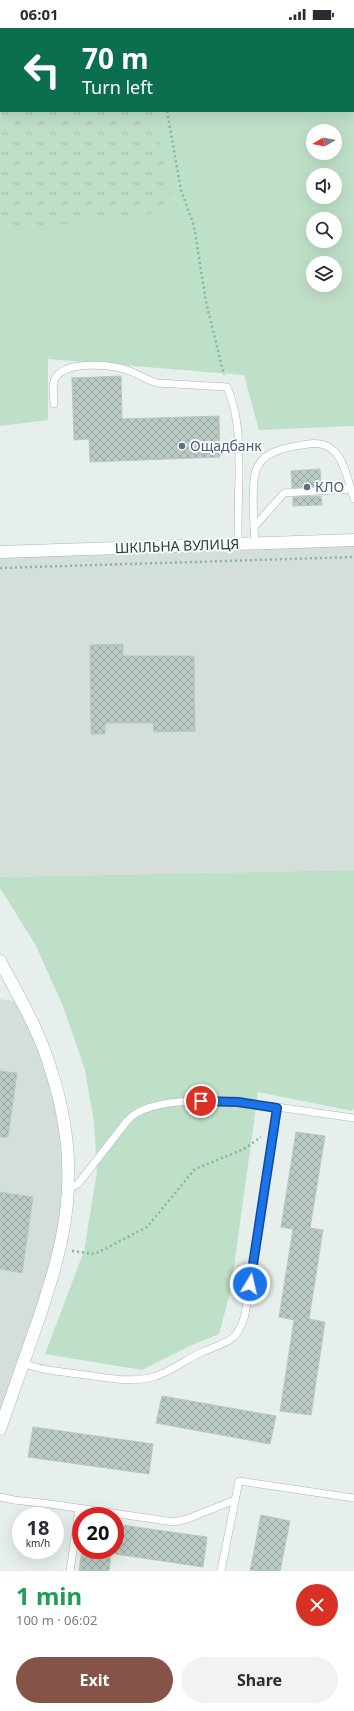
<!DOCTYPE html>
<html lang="en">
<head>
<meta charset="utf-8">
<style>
  body { margin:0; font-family:"Noto Sans",sans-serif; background:#f2f2f3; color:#2b2b33; height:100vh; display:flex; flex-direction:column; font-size:15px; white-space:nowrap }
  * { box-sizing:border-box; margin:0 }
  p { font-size:13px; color:#7c7c81 }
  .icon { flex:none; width:22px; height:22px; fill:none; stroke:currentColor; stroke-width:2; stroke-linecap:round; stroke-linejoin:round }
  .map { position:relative; height:1543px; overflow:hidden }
  .panel { display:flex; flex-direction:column; background:#fff; flex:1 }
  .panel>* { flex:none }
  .guide { position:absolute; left:0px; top:0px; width:354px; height:84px; box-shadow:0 4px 16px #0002; background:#0b6e4f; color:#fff; overflow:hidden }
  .needle { width:26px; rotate:260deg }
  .tools { position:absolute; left:306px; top:96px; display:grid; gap:8px }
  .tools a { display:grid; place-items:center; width:36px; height:36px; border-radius:50%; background:#fff; box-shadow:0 4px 16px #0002; font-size:20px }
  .speed { position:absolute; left:12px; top:1479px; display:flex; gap:8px; font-size:20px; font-weight:700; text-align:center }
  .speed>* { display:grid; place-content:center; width:52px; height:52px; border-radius:50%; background:#fff; box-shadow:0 4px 16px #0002; line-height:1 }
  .speed small { font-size:10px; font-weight:400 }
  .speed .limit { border:6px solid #d22; background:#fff; color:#111 }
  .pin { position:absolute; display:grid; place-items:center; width:34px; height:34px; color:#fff; margin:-17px; border:2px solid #fff; border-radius:50%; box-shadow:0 1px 4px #0007 }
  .me { position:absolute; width:44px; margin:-22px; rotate:9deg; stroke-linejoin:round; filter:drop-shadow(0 0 3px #0008) }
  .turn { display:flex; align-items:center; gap:14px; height:84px; padding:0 16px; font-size:18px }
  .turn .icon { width:52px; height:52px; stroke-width:2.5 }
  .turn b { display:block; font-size:28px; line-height:34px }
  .round { display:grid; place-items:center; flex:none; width:42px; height:42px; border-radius:21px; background:#f2f2f3 }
  .overview { display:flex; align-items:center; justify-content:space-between; height:68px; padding:0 16px }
  h1 { font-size:24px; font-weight:700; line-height:30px; color:#1e9e55 }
  .button { display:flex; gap:8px; margin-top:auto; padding:8px 16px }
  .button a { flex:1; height:46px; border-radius:24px; background:#855347; color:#fff; font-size:16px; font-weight:700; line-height:46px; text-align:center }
  .button a+a { background:#f2f2f3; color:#2b2b33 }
  .status { display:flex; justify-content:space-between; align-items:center; height:28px; padding:0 20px; background:#fff; direction:ltr }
  .status svg { height:11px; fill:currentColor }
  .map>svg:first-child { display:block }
  .built { fill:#d4dfda }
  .grass { fill:#bfe0c8; fill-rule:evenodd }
  .park { fill:url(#park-tufts) }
  .building { fill:url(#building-cross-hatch); stroke:#b8c9c2 }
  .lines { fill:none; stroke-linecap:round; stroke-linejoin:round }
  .lane-casing { stroke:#a8b8b2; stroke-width:8 }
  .street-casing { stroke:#a8b8b2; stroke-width:13 }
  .secondary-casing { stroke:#a4bbb3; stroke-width:13 }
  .path { stroke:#86b3a5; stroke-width:2.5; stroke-dasharray:2 3; stroke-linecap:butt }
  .lane { stroke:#fff; stroke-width:7 }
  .street { stroke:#fff; stroke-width:12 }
  .secondary { stroke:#fff; stroke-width:12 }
  .route-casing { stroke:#114b97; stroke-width:10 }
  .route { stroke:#1a73e8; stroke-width:7 }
  .service-dot { fill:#5c6f8a; stroke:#f7fbf9; stroke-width:1.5 }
  .labels { text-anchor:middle; stroke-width:4; stroke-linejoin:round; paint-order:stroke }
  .service-label { font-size:14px; fill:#4e5e75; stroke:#f7fbf9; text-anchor:start }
  .street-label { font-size:14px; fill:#24423a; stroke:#f7fbf9 }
</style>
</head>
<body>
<div class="status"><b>06:01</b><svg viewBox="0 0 49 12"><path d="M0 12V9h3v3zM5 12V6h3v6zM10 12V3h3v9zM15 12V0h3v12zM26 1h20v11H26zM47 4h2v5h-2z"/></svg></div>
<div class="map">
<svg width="354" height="1543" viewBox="0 0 354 1543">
  <defs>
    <pattern id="park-tufts" width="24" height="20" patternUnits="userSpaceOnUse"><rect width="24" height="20" fill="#bfe0c8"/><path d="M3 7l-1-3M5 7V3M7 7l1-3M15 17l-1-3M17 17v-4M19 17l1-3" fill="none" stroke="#a4c1ad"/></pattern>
    <pattern id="building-cross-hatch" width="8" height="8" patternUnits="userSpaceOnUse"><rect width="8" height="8" fill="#bbcac4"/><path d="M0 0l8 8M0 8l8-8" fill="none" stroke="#98a6a0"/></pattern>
  </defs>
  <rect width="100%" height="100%" fill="#e6efeb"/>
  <path class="built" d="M 354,512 L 354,842 L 0,849 L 0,524 Z
    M 0,971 L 21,974 L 60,1075 L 65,1195 L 0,1401 Z"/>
  <path class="grass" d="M 0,0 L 351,1 L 1,1 L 1,83 L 353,83 L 353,3 L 354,3 L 354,398 L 259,402 L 244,347 L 48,331 L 48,392 L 0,398 ZM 313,103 L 335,103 L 335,125 L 313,125 ZM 313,147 L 335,147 L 335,169 L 313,169 ZM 313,191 L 335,191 L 335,213 L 313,213 ZM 313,235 L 335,235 L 335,257 L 313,257 Z
    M 354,842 L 354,1080 L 352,1083 L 258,1064 L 231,1261 L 219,1306 L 192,1317 L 142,1342 L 45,1326 L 84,1223 L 97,1144 L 94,1094 L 85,1042 L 63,978 L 35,916 L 0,860 L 0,849 Z"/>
  <path class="park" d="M 0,0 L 138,0 L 1,1 L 1,83 L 154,83 L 174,183 L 0,204 Z"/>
  <path class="building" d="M 121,348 L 122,391 L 219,388 L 220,429 L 90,434 L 89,411 L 74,412 L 72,350 Z
    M 320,441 L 321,458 L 292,460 L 291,443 Z
    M 321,468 L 322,477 L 293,478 L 293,469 Z
    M 123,616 L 123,628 L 194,628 L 195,703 L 154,704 L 153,695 L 105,695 L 105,706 L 91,706 L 90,617 Z
    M 0,1043 L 17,1045 L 8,1109 L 0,1109 Z
    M 296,1104 L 325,1108 L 310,1200 L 323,1202 L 309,1291 L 325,1294 L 311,1387 L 280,1383 L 294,1292 L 279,1289 L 293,1201 L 281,1199 Z
    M 0,1164 L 33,1169 L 22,1245 L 0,1241 Z
    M 162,1368 L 276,1388 L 270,1416 L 156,1395 Z
    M 33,1399 L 153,1416 L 149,1446 L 28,1429 Z
    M 261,1487 L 290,1493 L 280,1543 L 250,1543 Z
    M 115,1496 L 207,1509 L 203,1539 L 115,1526 Z
    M 82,1522 L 111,1526 L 109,1543 L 79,1543 Z"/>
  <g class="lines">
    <g class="lane-casing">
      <path id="lane" d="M 54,376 C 54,368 51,356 56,349 C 67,333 110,336 127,342 C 137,345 146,352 157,355 L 227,359 C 240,389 239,419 239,451 C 238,473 238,495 238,516
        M 254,499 L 284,465 L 350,461
        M 255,516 C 254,500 251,455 256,442 C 263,423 285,420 302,417 C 309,416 317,414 324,417 C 328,418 333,422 336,425 C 346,437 349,457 354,471
        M 69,1160 L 78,1156 L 127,1093 C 153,1063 241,1075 277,1079
        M 23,1335 C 43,1343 65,1344 86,1347 C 108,1350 131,1355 153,1349 C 171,1344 185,1332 202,1324 C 226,1314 237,1315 245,1287 L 277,1079 L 354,1090
        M 0,1469 L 14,1472 L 50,1476 L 174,1494 L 187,1491 L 235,1472
        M 70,1543 L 79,1481
        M 221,1543 L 239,1453 L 354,1470"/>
    </g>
    <g class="street-casing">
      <path id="street" d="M 0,933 C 18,967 39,1002 50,1039 C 63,1078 70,1120 68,1161 C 66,1206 53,1248 39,1290 C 26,1327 13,1364 0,1401"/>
    </g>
    <g class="secondary-casing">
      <path id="secondary" d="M 0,524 L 354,512"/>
    </g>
    <path class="path" d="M 147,0 L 147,1
      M 167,83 L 181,162 L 194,198 L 206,274 L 224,347
      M 0,540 L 354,529
      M 72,1223 L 95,1226 L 147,1199 L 195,1141 L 244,1121 L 261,1109"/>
    <use href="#lane" class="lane"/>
    <use href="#street" class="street"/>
    <use href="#secondary" class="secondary"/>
  </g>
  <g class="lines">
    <g class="route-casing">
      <path id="route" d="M 201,1073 L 238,1074 L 277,1080 L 250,1256"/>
    </g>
    <use href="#route" class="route"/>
  </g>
  <g class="service-dot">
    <circle cx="182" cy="418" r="4"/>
    <circle cx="307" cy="459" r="4"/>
  </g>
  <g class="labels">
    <g class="service-label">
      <text x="190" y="423">Ощадбанк</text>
      <text x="315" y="464">КЛО</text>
    </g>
    <g class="street-label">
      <text transform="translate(177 518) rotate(-2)" y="5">ШКІЛЬНА ВУЛИЦЯ</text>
    </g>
  </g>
</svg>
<div class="tools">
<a><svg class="needle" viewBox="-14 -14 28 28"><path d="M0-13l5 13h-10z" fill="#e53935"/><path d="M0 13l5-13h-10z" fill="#7c7c81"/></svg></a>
<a><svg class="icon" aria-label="sound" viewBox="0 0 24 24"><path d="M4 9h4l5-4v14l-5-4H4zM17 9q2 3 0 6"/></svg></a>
<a><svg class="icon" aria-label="search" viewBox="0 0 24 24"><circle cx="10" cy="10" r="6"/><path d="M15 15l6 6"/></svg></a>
<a><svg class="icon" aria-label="layers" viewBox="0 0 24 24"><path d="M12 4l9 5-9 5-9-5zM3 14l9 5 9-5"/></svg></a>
</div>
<div class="speed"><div>18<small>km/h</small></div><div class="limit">20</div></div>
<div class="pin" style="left:201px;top:1073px;background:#d93025"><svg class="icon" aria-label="arrive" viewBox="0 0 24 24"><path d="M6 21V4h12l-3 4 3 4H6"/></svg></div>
<svg class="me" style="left:250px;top:1256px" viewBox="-20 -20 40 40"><circle r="17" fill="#1a73e8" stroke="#fff" stroke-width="3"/><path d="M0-11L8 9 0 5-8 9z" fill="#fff"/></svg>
<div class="guide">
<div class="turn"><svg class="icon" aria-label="left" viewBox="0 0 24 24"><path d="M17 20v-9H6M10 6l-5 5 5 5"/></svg><div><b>70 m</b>Turn left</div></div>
</div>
</div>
<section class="panel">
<div class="overview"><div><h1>1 min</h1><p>100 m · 06:02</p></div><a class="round" style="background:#d93025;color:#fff"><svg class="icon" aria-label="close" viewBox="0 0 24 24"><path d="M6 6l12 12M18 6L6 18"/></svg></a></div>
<div class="button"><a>Exit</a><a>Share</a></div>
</section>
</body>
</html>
